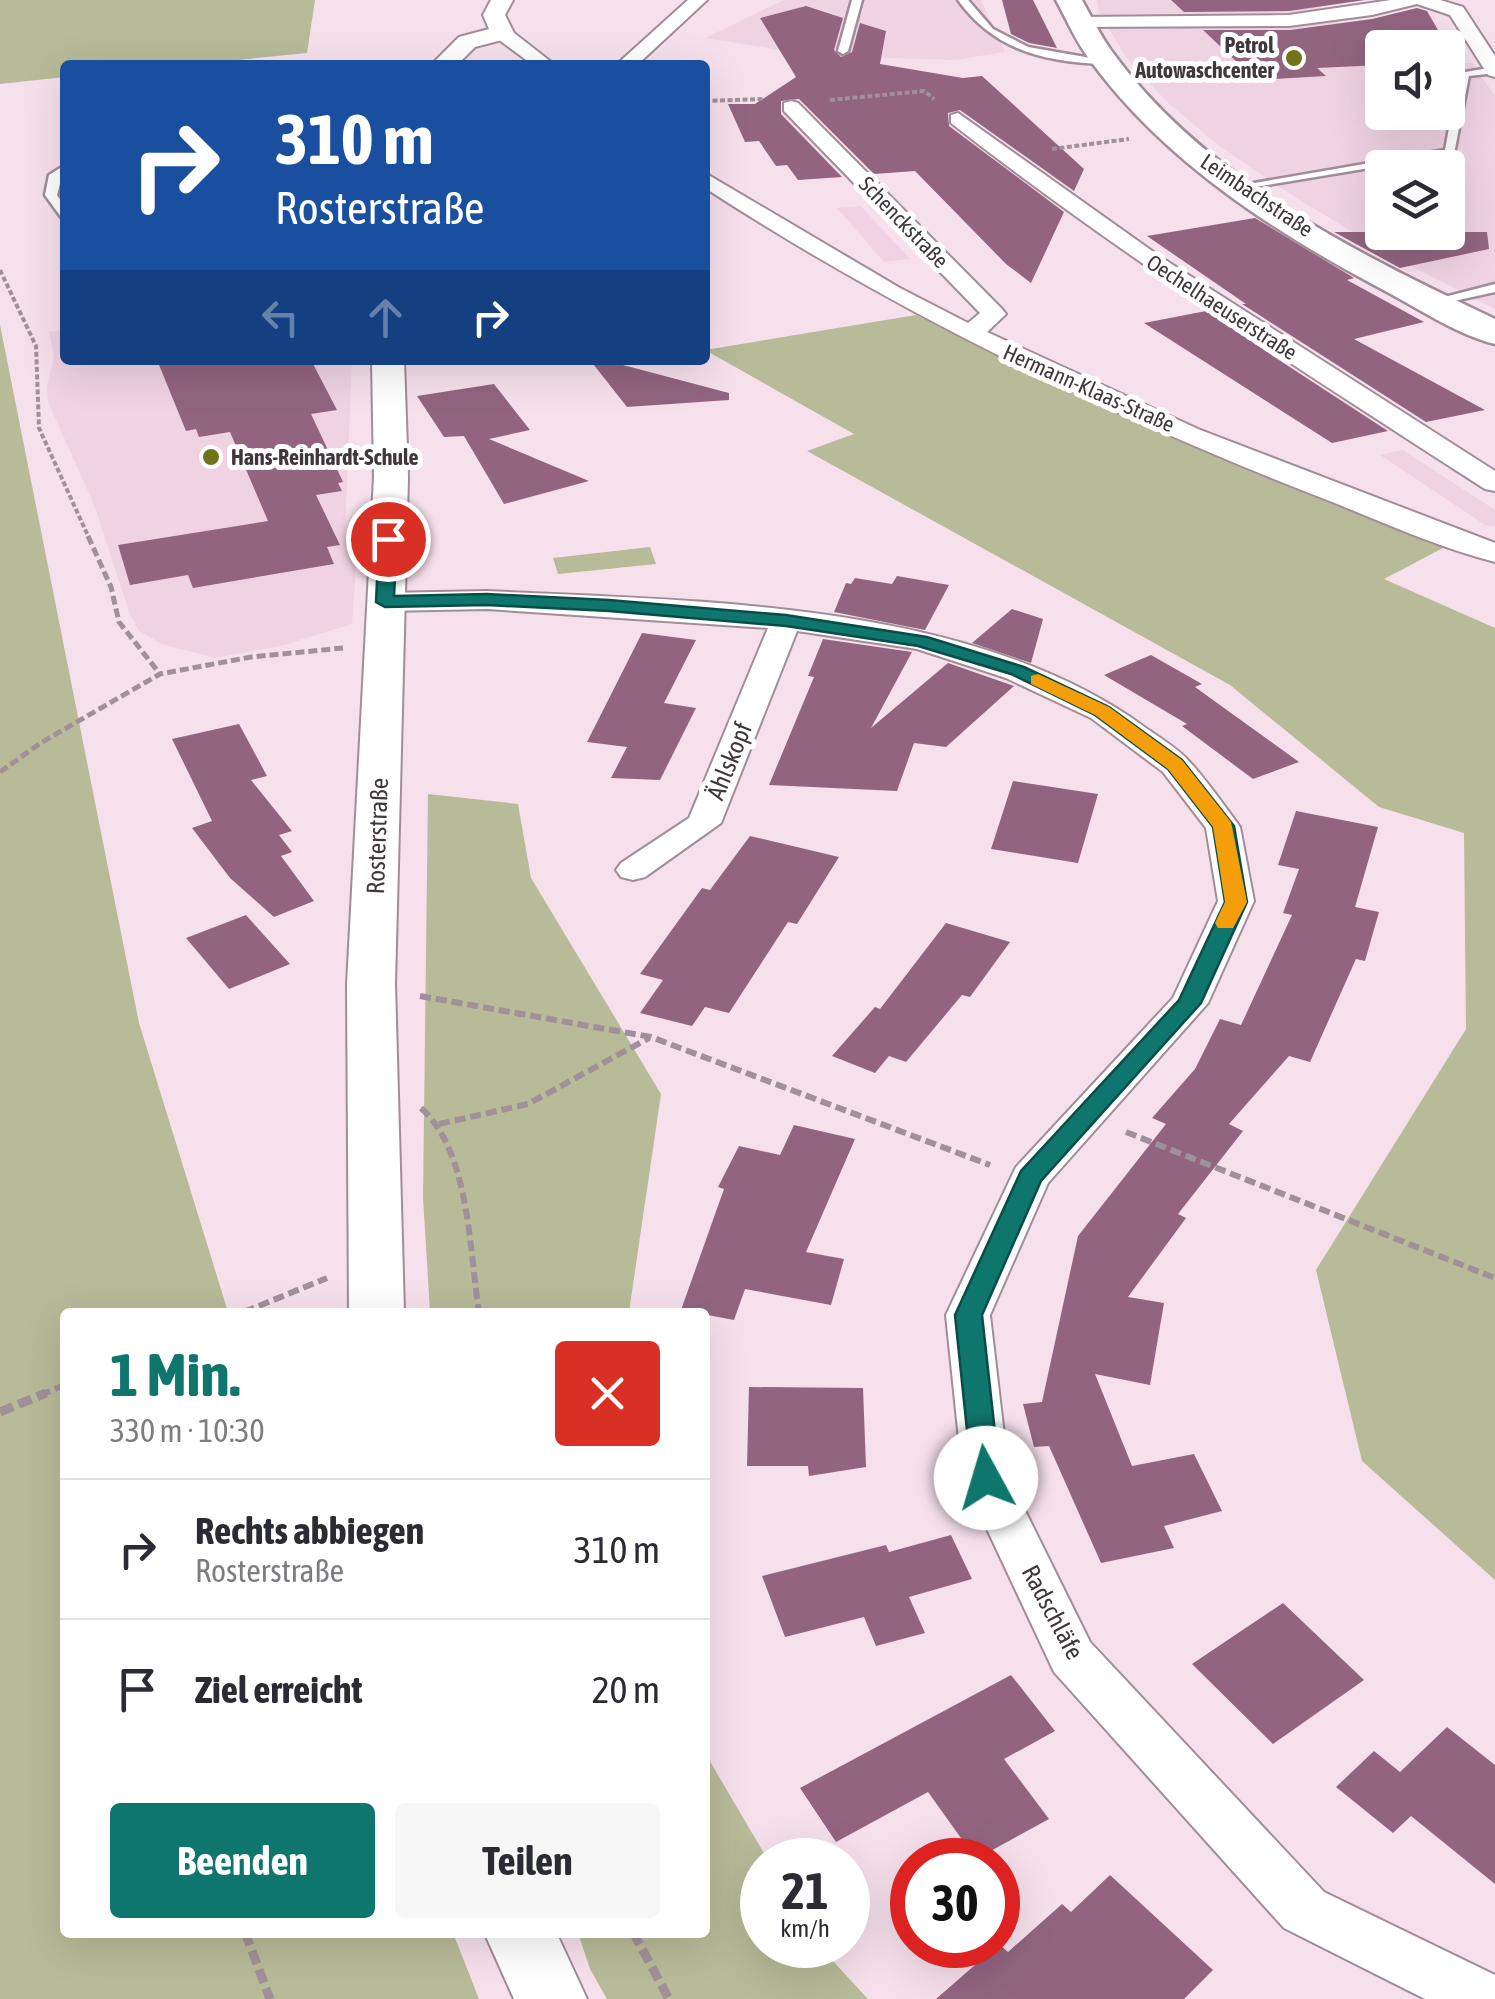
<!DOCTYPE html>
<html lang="de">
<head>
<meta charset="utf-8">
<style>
  body { margin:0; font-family:"Asap Condensed",sans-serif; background:#f7f7f7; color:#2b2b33; height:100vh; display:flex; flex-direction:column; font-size:38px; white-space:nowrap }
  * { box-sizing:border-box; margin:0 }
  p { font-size:32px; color:#7c7c81 }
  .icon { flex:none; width:55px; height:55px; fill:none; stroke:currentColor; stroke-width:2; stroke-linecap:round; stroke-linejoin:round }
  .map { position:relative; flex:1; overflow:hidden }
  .panel { position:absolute; left:60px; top:1308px; width:650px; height:630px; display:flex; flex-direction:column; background:#fff; border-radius:10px; box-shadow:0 10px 40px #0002 }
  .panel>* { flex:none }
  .banner { position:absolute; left:60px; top:60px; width:650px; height:305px; border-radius:10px; box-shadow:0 10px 40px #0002; background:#1a4fa0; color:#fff; overflow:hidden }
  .fabs { position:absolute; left:1365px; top:30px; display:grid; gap:20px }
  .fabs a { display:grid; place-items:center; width:100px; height:100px; border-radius:10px; background:#fff; box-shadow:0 10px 40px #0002; font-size:50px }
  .speed { position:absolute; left:740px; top:1838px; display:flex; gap:20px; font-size:50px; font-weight:700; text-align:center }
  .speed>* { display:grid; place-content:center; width:130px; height:130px; border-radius:50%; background:#fff; box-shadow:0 10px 40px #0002; line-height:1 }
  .speed small { font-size:25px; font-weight:400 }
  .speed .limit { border:15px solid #d22; background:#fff; color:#111 }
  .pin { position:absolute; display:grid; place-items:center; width:85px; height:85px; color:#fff; margin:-42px; border:5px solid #fff; border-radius:50%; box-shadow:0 2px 10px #0007 }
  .me { position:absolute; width:110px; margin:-55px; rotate:354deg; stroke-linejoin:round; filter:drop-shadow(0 0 8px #0008) }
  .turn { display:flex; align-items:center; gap:35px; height:210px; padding:0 50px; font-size:45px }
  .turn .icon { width:130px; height:130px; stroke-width:2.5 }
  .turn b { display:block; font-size:70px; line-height:85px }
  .lanes { display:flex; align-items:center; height:95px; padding:0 50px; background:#0003; justify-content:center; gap:50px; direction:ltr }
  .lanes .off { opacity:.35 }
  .round { display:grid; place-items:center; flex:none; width:105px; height:105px; border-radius:10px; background:#f7f7f7 }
  .summary { display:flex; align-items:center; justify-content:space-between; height:170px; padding:0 50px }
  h1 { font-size:60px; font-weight:700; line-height:75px; color:#0f766e }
  .cta { display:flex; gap:20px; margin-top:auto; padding:20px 50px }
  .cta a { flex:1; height:115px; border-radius:10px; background:#0f766e; color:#fff; font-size:40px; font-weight:700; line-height:115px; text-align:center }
  .cta a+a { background:#f7f7f7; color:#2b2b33 }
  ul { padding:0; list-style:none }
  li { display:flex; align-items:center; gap:30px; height:140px; padding:0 50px; border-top:2px solid #e1e1e2 }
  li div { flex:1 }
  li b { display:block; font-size:38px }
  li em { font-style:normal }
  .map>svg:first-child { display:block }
  .built { fill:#f0d3e3; fill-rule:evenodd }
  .green { fill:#b8bb98 }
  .building { fill:#926480 }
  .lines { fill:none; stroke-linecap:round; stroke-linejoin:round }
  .service-casing { stroke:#a18d98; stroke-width:5 }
  .minor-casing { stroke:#a18d98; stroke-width:4 }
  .tertiary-casing { stroke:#a18d98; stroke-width:4 }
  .secondary-casing { stroke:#a18d98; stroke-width:5 }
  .path-far3 { stroke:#a09099; stroke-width:4; stroke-dasharray:5 2.5; stroke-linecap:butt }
  .path-far2 { stroke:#a09099; stroke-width:5; stroke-dasharray:9 4; stroke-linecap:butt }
  .path-far1 { stroke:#a09099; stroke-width:6; stroke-dasharray:11 5; stroke-linecap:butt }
  .path { stroke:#a09099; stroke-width:9; stroke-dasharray:14 6; stroke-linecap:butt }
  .service { fill:#fff; fill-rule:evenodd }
  .minor { fill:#fff; fill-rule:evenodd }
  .tertiary { fill:#fff; fill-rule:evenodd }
  .secondary { fill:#fff; fill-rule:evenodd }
  .route { fill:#0f766e; stroke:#0a4d48; stroke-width:2.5 }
  .slow { fill:#f59e0b }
  .poi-dot { fill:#70731a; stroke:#fff; stroke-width:4 }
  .labels { text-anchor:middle; stroke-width:10; stroke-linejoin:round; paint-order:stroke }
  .far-poi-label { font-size:22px; font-weight:bold; fill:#40373c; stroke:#fff; text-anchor:end }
  .far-street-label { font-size:22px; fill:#40373c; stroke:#fff }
  .street-label { font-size:25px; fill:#40373c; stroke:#fff }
</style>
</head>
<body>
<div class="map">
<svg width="1495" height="1999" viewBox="0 0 1495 1999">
  <rect width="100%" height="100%" fill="#f6e0ec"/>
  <path class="built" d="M 784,0 L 981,0 L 1005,52 L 955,60 L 818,56 L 705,38 Z
    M 1097,0 L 1320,0 L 1320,6 L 1382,62 L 1382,112 L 1448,112 L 1448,63 L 1472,63 L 1495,96 L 1495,309 L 1401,261 L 1293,196 L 1218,145 L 1166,101 L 1127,58 L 1099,13 ZM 1382,168 L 1448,168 L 1448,232 L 1382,232 Z
    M 861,206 L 910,259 L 884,262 L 837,208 Z
    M 65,330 L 65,360 L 352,360 L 345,532 L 356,569 L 352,624 L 284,645 L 215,658 L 162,644 L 139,631 L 130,615 L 95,507 L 48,402 L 47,386 L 54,356 L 49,332 Z
    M 1403,450 L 1495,510 L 1495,526 L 1485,525 L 1380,455 Z"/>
  <path class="green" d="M 0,0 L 315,0 L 307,53 L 188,65 L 65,65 L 65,77 L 0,84 Z
    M 916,315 L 1445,547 L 1384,579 L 1495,628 L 1495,1580 L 1362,1461 L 1316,1270 L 1466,1029 L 1464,833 L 1379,807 L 1230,685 L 807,451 L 854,434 L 705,350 Z
    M 0,325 L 139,1023 L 228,1312 L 65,1312 L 65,1932 L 453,1933 L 479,1999 L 0,1999 Z
    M 650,547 L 656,564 L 558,574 L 553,558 Z
    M 428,794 L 518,804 L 531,878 L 661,1094 L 629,1312 L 430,1312 L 423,1197 Z
    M 705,1753 L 768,1860 L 762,1860 L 762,1945 L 818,1945 L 868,1999 L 607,1999 L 590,1969 L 578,1933 L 705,1932 Z"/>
  <path class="building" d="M 1002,0 L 1033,0 L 1057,48 L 1029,43 L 1011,34 Z
    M 1171,0 L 1365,0 L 1289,11 L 1184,12 Z
    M 806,6 L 843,18 L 834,50 L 841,57 L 852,52 L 860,23 L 886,31 L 880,64 L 963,78 L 982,76 L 1084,169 L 1074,191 L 960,110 L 948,113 L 949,126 L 1064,212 L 1031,283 L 1006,264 L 915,171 L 874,174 L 799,99 L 781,101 L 781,114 L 842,177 L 798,180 L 787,165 L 776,166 L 759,141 L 745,142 L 728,104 L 755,104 L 796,77 L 760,18 Z
    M 1417,8 L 1427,11 L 1453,56 L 1448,56 L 1448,48 L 1382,48 L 1382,54 L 1370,54 L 1381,65 L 1317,68 L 1326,76 L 1256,80 L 1203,30 L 1290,30 L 1372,19 Z
    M 1255,218 L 1354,278 L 1347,280 L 1424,322 L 1354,339 L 1485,410 L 1426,422 L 1242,304 L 1246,304 L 1147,236 Z
    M 1334,232 L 1487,232 L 1489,249 L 1400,268 Z
    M 1206,311 L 1279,360 L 1388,431 L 1332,443 L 1144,323 Z
    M 157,360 L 311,360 L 337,410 L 311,414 L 343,482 L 338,483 L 342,491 L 316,495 L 340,545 L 327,547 L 334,564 L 193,588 L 188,575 L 130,585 L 118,545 L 268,521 L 230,432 L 199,437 L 196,429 L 186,431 Z
    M 590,360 L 604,360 L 729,393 L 729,400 L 627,407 Z
    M 494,384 L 530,430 L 489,439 L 589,481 L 504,504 L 464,436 L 444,437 L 417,396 Z
    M 897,576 L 949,585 L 925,630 L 834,612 L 846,583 L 851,584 L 855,578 L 892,584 Z
    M 1012,609 L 1043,619 L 1031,663 L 972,643 Z
    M 642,633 L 696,640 L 664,703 L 696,708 L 660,780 L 611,778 L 627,747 L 587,742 Z
    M 823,639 L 912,652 L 871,728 L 948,663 L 1014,686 L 946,747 L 914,743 L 897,791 L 769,785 L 814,677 L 808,676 Z
    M 1151,655 L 1202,684 L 1195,687 L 1299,762 L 1253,779 L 1182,726 L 1187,724 L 1104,675 Z
    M 239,724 L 267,776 L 251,780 L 292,831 L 279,835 L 292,852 L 281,856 L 314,901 L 274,917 L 230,878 L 192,828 L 212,821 L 172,739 Z
    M 1013,781 L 1098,794 L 1078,863 L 991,849 Z
    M 1296,811 L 1378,827 L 1355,907 L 1379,912 L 1365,961 L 1356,959 L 1310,1062 L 1289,1056 L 1229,1124 L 1243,1131 L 1178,1214 L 1186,1218 L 1128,1297 L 1164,1303 L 1150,1385 L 1095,1374 L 1132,1466 L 1194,1454 L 1222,1511 L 1164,1526 L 1174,1548 L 1101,1563 L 1049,1446 L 1034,1447 L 1023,1404 L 1042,1402 L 1078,1236 L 1166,1124 L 1152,1118 L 1195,1069 L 1220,1019 L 1241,1025 L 1292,915 L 1283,913 L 1299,869 L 1278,865 Z
    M 750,836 L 839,857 L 797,924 L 788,922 L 729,1013 L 705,1007 L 692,1026 L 640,1013 L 663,980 L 640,974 L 702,888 L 710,890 Z
    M 246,915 L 290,964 L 229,989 L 186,938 Z
    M 946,923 L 1010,942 L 970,997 L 962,995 L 906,1062 L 889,1056 L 875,1073 L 832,1056 L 875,1007 L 880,1009 Z
    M 794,1125 L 855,1139 L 806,1252 L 844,1259 L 831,1305 L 745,1289 L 734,1320 L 681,1310 L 724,1189 L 718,1187 L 739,1146 L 780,1155 Z
    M 749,1387 L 863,1388 L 866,1467 L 809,1476 L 808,1466 L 747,1466 Z
    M 951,1535 L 972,1579 L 909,1597 L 925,1633 L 876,1646 L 864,1617 L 785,1637 L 762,1576 L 886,1545 L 889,1552 Z
    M 1283,1603 L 1364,1680 L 1273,1744 L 1192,1664 Z
    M 1011,1675 L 1055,1731 L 1004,1759 L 1049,1819 L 976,1859 L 928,1792 L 836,1842 L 800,1788 Z
    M 1447,1727 L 1495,1765 L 1495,1884 L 1411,1816 L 1393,1833 L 1336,1787 L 1374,1751 L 1400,1772 Z
    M 1110,1875 L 1213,1970 L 1184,1999 L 936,1999 L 999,1944 L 1008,1952 L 1062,1904 L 1071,1912 Z"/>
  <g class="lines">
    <g class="service-casing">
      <path id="service" d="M 852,0 L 862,0 L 848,51 L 843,54 L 838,51 Z
        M 958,0 L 968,0 L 993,29 L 1028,47 L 1108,61 L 1103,64 C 1044,62 994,50 958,0 Z
        M 1495,67 L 1495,73 L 1469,76 L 1454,154 L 1237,190 L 1231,187 L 1445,150 L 1459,73 Z
        M 65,165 L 57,195 L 65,207 L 65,219 L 61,217 L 45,195 L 49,175 Z
        M 1495,284 L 1495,292 L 1431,306 L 1425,302 Z"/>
    </g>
    <g class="minor-casing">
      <path id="minor" d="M 688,0 L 707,0 L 637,65 L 616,65 Z
        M 1391,0 L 1440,0 L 1463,7 L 1495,56 L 1495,77 L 1488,75 L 1450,15 L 1417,4 L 1372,15 L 1289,26 L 1078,27 L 1069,22 L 1078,17 L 1289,15 Z
        M 502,27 L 509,29 L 555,65 L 533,65 L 495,37 L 495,29 Z
        M 791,101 L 798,103 L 1002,309 L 1006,314 L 987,332 L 1198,429 L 1495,543 L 1495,562 C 1432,546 1370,516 1309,493 C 1098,410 896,312 705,188 L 705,173 L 900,288 L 968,323 L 980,313 L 784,111 L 784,103 Z
        M 958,113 L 1162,258 L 1495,471 L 1495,491 L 1485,489 C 1304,372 1121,256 951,123 L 951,115 Z
        M 487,591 C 696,601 972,600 1146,728 C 1160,738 1177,748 1188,760 C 1205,778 1220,800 1235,820 L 1240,827 L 1254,901 L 1208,1003 L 1048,1183 L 990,1315 L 1009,1478 L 1090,1642 L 1324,1892 L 1495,1975 L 1495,1999 L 1425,1999 L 1284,1928 L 1054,1672 L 963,1478 L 946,1315 L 1016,1167 L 1173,998 L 1218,901 L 1206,828 L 1163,772 L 1091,718 L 1006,678 L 917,649 L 797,631 L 721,823 L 645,877 L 633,880 L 621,877 L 616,870 L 621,863 L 689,818 L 768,628 L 487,609 L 385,611 L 375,608 L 370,602 L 375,596 L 385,593 Z"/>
    </g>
    <g class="tertiary-casing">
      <path id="tertiary" d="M 491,0 L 513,0 L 505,15 L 514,33 L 510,38 L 475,47 L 457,65 L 431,65 L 459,37 L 489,29 L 483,15 Z
        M 372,360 L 404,360 L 408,477 L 395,984 L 404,1312 L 349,1312 L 347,984 L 374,477 Z
        M 484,1932 L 556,1932 L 587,1999 L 514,1999 Z"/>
    </g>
    <g class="secondary-casing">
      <path id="secondary" d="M 1056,0 L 1082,0 C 1092,18 1101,37 1113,53 C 1205,179 1358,254 1495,319 L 1495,344 C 1459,335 1424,312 1391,294 C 1279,235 1166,164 1090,60 C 1076,42 1067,20 1056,0 Z"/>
    </g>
    <path class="path-far3" d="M 830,100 L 924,91 L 934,99
      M 705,101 L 765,99
      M 1052,149 L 1129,139
      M 0,270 L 36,346 L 39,428 L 89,538"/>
    <path class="path-far2" d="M 88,536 L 111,587 L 119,622 L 160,674
      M 0,772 L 42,742 L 160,674 L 251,657 L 343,648"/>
    <path class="path-far1" d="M 420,996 L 651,1037 L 990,1165
      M 421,1108 C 470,1152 469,1249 479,1312
      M 439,1124 L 528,1104 L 649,1038
      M 1126,1132 L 1495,1278
      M 244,1312 L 327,1278
      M 40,1395 L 65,1385"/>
    <path class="path" d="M 0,1412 L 46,1393
      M 245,1932 L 270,1999
      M 633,1932 L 669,1999"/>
    <use href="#service" class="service"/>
    <use href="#minor" class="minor"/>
    <use href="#tertiary" class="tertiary"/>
    <use href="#secondary" class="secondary"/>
  </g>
  <path class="route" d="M 388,534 L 397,539 L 394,596 L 487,594 L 609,600 L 786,615 L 927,637 L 1024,667 L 1109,707 L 1182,760 L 1234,826 L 1247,902 L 1201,1003 L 1041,1181 L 982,1315 L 1000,1478 L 996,1486 L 986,1489 L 976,1486 L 972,1478 L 955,1315 L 1021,1171 L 1179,1000 L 1225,902 L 1213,827 L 1168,769 L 1095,715 L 1011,674 L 918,646 L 786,626 L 609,611 L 487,605 L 385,607 L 376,602 L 379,539 Z"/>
  <path class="slow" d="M 1038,674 L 1109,707 L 1182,760 L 1231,822 L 1247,902 L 1233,928 L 1218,928 L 1215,923 L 1225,902 L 1213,827 L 1168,769 L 1095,715 L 1031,684 L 1031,676 Z"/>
  <g class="poi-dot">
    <circle cx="1294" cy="58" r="10"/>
    <circle cx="211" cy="457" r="10"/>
  </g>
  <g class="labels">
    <g class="far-poi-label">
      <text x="1274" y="53">Petrol<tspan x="1274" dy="25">Autowaschcenter</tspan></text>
      <text x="231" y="465" text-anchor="start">Hans-Reinhardt-Schule</text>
    </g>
    <g class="far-street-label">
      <text transform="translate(1257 195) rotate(34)" y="8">Leimbachstraße</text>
      <text transform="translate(904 222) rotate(46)" y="8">Schenckstraße</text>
      <text transform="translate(1222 307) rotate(33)" y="8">Oechelhaeuserstraße</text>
      <text transform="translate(1089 388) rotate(24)" y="8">Hermann-Klaas-Straße</text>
    </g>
    <g class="street-label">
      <text transform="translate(729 761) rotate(-68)" y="9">Ählskopf</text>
      <text transform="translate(377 836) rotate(-88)" y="9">Rosterstraße</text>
      <text transform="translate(1053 1612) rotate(62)" y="9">Radschläfe</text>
    </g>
  </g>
</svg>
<div class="fabs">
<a><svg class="icon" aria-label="sound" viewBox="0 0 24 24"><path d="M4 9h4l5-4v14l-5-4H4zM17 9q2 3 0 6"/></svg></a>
<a><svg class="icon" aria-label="layers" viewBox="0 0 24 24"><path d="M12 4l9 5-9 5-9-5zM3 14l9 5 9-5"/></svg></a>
</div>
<div class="speed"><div>21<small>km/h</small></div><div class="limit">30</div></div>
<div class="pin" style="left:388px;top:539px;background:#d93025"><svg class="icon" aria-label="arrive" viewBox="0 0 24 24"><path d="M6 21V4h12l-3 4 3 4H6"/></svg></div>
<svg class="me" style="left:986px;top:1478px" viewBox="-20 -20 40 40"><circle r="19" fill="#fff"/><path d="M0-13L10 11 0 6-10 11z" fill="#0f766e"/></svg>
<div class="banner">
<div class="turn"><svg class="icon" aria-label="right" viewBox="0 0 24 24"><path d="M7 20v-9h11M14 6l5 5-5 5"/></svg><div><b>310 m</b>Rosterstraße</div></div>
<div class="lanes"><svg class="icon off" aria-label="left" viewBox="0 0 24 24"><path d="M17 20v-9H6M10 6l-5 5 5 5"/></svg><svg class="icon off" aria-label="ahead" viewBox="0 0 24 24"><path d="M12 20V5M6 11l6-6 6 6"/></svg><svg class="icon" aria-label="right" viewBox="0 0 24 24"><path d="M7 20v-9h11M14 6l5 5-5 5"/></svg></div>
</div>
<section class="panel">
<div class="summary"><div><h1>1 Min.</h1><p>330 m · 10:30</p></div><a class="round" style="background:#d93025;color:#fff"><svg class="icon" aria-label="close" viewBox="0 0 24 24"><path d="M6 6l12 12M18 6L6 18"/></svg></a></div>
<ul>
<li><svg class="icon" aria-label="right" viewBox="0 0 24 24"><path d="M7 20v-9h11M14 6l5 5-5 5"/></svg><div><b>Rechts abbiegen</b><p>Rosterstraße</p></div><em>310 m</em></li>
<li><svg class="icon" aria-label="arrive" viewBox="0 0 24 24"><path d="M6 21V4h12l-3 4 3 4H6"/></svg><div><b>Ziel erreicht</b></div><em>20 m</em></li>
</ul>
<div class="cta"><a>Beenden</a><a>Teilen</a></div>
</section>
</div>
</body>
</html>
